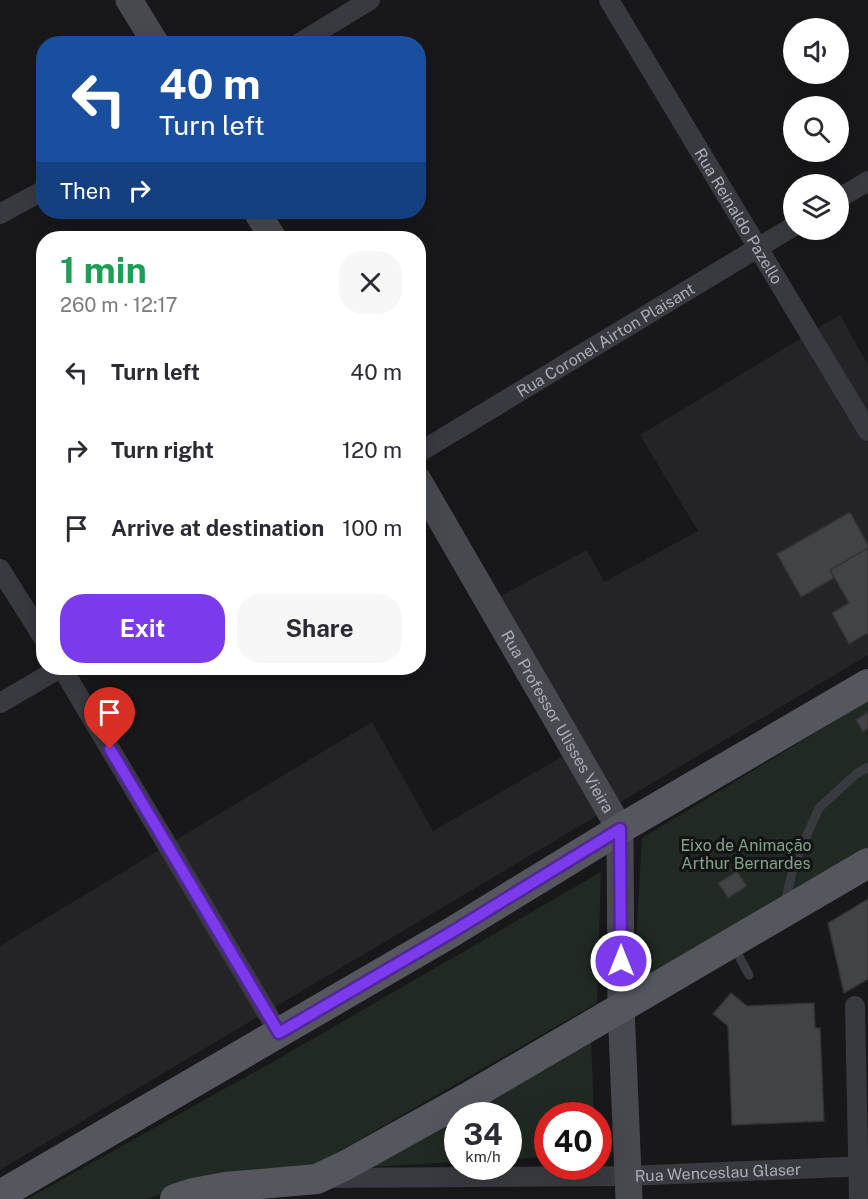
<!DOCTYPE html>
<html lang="en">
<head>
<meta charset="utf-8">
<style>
  body { margin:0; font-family:"Public Sans",sans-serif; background:#f7f7f7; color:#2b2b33; height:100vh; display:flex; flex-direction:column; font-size:22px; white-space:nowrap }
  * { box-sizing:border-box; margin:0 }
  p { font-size:20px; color:#7c7c81 }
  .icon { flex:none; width:33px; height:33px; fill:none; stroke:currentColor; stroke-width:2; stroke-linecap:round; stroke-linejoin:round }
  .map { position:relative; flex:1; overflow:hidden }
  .side { position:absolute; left:36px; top:231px; width:390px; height:444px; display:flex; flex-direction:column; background:#fff; border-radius:24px; box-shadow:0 6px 24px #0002 }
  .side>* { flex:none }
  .top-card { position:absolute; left:36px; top:36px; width:390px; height:183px; border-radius:24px; box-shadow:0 6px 24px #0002; background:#1a4fa0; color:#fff; overflow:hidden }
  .tools { position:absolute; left:783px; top:18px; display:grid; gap:12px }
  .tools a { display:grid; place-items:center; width:66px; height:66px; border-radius:50%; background:#fff; box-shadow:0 6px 24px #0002; font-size:30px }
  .speed { position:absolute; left:444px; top:1102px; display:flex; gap:12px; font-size:30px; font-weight:700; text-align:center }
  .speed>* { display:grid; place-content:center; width:78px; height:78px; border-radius:50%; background:#fff; box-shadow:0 6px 24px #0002; line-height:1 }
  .speed small { font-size:15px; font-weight:400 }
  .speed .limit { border:9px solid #d22; background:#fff; color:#111 }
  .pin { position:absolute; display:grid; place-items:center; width:51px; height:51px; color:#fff; margin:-62px -26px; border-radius:50% 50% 50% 0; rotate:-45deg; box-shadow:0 0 6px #0007 }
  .pin .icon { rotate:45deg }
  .me { position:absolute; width:66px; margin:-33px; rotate:0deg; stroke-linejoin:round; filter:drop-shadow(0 0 4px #0008) }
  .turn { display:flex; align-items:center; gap:21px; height:126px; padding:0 24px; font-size:27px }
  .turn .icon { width:78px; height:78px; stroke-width:2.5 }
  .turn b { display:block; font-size:42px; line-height:51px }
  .then { display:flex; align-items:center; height:57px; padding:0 24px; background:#0003; gap:12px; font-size:22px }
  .round { display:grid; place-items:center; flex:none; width:63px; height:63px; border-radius:24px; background:#f7f7f7 }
  .head { display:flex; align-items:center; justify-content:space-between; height:102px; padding:0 24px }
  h1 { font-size:36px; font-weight:700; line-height:45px; color:#1e9e55 }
  .primary-button { display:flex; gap:12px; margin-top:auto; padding:12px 24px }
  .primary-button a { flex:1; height:69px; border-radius:24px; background:#7c3aed; color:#fff; font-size:24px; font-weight:700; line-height:69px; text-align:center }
  .primary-button a+a { background:#f7f7f7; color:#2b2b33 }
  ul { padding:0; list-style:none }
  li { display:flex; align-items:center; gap:18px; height:78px; padding:0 24px }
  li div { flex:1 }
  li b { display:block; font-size:22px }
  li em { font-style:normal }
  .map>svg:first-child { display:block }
  .built { fill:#242427 }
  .green { fill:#202922 }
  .building { fill:#424347; stroke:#333236; stroke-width:1.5 }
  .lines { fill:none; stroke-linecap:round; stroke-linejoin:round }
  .lane { stroke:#393a3f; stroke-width:9 }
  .street { stroke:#393a3f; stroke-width:20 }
  .secondary { stroke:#47494f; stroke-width:27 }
  .primary { stroke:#55565e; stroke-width:30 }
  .route-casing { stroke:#51269a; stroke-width:15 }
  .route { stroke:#7c3aed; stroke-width:10 }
  .labels { text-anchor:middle; stroke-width:6; stroke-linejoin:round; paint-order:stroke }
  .street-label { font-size:16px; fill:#abaeba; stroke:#131315 }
  .park-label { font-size:16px; fill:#82a587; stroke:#131315 }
</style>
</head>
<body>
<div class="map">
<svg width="868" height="1199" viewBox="0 0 868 1199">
  <rect width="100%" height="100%" fill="#18181a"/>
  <path class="built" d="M 840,315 L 868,365 L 868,655 L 0,1170 L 0,946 L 372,722 L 433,831 L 579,747 L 493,600 L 587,550 L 604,582 L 698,531 L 640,435 Z"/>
  <path class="green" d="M 868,701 L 868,855 L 630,995 L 636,940 L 642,838 Z
    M 601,872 L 597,1003 L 310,1168 L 193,1183 L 146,1199 L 27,1199 L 271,1063 Z
    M 591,1040 L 594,1116 L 548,1116 L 547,1157 L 509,1159 L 508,1116 L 460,1116 Z
    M 457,1117 L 457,1162 L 371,1167 Z"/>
  <path class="building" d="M 850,512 L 868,545 L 868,548 L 830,570 L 834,578 L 801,597 L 777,554 Z
    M 868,548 L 868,633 L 849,644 L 832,613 L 849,603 L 830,570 Z
    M 868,712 L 868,728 L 863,732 L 856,720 Z
    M 737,871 L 747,886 L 728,898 L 718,883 Z
    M 868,899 L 868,979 L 844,993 L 828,923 Z
    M 731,993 L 747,1006 L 814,1003 L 815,1028 L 820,1028 L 824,1121 L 732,1125 L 728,1026 L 713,1014 Z"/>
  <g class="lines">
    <path class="lane" d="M 785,903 L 794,864 L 819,808 L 856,774 L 868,767
      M 733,945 L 749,975"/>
    <g class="street">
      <path id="s1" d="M 609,0 L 868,431"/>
      <path d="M 298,44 L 370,0"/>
      <path d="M 838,199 L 868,181"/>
      <path d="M 0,214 L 44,190"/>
      <path id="s2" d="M 418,453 L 794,226"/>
      <path d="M 0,569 L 44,639"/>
      <path d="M 62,668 L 279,1033"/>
      <path d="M 0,703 L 60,668"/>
      <path d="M 855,1006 L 859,1199"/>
      <path id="s3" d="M 328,1178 L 628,1176 L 868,1166"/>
    </g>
    <g class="secondary">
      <path d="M 129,0 L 156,44"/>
      <path d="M 257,212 L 273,238"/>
      <path id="s4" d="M 418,480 L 620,829 L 621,1007 L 629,1199"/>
    </g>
    <path class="primary" d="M 0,1195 L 452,932 L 620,829 L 868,684
      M 175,1199 L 193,1193 L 225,1187 L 317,1179 L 346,1165 L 472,1095 L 868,863"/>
  </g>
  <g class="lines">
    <g class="route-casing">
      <path id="route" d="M 110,749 L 279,1033 L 452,932 L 620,829 L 621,961"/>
    </g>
    <use href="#route" class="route"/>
  </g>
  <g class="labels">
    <g class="street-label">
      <text dy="6" stroke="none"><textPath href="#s1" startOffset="252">Rua Reinaldo Pazello</textPath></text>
      <text dy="6" stroke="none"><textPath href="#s2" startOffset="219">Rua Coronel Airton Plaisant</textPath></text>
      <text dy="6" stroke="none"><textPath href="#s4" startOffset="279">Rua Professor Ulisses Vieira</textPath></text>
      <text dy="6" stroke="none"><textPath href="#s3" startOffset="390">Rua Wenceslau Glaser</textPath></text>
    </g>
    <g class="park-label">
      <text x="746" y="851">Eixo de Animação<tspan x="746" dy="18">Arthur Bernardes</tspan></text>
    </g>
  </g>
</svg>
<div class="tools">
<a><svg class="icon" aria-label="sound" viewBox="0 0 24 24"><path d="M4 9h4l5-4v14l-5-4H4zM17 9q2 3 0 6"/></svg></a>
<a><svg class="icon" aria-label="search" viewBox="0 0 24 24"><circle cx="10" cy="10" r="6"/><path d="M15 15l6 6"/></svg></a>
<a><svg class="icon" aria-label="layers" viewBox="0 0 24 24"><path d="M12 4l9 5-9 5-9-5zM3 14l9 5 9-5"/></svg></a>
</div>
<div class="speed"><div>34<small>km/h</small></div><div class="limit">40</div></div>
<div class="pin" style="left:110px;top:749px;background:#d93025"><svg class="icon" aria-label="arrive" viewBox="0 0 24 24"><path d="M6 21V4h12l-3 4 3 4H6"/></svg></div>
<svg class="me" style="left:621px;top:961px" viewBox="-20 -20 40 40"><circle r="17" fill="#7c3aed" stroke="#fff" stroke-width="3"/><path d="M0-11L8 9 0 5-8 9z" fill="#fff"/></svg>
<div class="top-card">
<div class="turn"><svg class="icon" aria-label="left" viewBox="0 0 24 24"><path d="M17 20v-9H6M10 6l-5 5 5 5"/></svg><div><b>40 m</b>Turn left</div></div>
<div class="then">Then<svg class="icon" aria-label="right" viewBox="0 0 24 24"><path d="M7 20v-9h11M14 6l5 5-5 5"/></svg></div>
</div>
<section class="side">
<div class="head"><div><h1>1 min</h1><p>260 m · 12:17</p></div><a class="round"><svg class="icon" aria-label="close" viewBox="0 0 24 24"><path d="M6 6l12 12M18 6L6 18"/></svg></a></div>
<ul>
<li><svg class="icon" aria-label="left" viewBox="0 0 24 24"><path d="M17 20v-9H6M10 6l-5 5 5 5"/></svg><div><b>Turn left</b></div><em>40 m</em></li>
<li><svg class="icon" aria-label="right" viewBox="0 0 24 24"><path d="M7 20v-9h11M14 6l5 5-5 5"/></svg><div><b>Turn right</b></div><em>120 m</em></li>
<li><svg class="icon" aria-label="arrive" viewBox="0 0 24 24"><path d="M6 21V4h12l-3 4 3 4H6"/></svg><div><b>Arrive at destination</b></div><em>100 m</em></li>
</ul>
<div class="primary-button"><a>Exit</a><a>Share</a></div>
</section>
</div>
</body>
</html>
